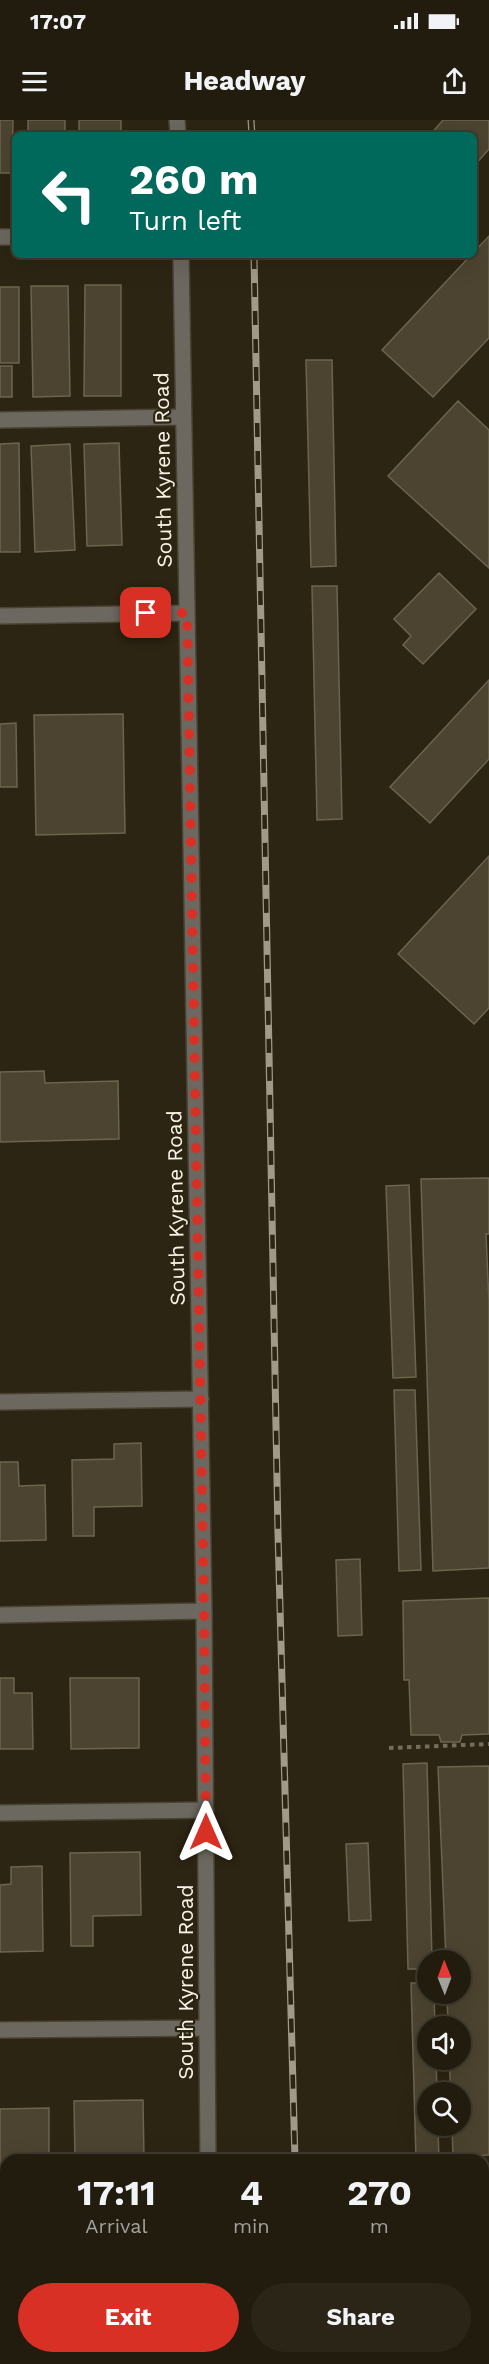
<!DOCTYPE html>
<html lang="en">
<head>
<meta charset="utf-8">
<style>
  body { margin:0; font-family:"Work Sans",sans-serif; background:#2a2517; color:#f1f3f6; height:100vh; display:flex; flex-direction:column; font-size:22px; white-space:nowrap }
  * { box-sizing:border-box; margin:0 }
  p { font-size:20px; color:#a2a19e }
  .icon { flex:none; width:33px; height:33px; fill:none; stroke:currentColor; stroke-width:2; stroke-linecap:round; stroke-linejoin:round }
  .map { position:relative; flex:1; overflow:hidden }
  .details { position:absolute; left:0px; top:2034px; width:489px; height:210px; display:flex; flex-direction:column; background:#221c0e; border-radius:18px 18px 0 0; box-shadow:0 6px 24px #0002,0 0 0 2px #3f3a2e }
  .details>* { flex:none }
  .hud { position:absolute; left:12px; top:12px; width:465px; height:126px; border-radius:9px; box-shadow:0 6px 24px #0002,0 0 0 2px #3f3a2e; background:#00695c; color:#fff; overflow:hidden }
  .needle { width:39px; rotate:359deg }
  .buttons { position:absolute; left:417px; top:1830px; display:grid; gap:12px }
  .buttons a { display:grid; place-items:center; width:54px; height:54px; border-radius:50%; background:#221c0e; box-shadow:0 6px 24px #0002,0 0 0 2px #3f3a2e; font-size:30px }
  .pin { position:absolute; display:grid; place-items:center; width:51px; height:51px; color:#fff; margin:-26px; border-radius:12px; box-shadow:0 3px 9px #0006 }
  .me { position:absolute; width:66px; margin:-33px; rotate:0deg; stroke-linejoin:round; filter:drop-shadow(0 0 4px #0008) }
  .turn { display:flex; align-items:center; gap:21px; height:126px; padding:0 18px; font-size:27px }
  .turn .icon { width:78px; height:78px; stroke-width:2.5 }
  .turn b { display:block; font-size:42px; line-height:51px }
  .eta { display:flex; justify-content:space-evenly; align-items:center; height:102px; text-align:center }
  .eta b { font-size:36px; font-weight:700; line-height:42px }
  .primary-button { display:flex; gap:12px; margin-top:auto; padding:12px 18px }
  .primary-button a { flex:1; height:69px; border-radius:36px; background:#d93025; color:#fff; font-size:24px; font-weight:700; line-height:69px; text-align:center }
  .primary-button a+a { background:#2a2517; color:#f1f3f6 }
  .status { display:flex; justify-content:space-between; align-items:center; height:42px; padding:0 30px; background:#221c0e; direction:ltr }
  .status svg { height:16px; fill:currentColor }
  header { display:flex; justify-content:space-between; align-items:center; height:78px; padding:0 18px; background:#221c0e; font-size:27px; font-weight:700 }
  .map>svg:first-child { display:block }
  .building { fill:#4c4430; stroke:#6c644f; stroke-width:1.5 }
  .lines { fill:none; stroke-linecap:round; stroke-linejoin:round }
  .minor-casing { stroke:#494231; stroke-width:18 }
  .path { stroke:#746d5d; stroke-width:4; stroke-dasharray:4.5 4.5; stroke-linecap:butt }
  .minor { stroke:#6c685f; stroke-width:15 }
  .rail-casing { stroke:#a09a8b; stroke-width:7 }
  .rail { stroke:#2d2513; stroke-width:4.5; stroke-dasharray:14; stroke-linecap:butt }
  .route { stroke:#d93025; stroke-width:10; stroke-dasharray:0 18 }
  .labels { text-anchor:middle; stroke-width:4.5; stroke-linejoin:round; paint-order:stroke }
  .street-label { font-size:21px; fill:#f8f3e7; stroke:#2d2513 }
</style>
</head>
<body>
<div class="status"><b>17:07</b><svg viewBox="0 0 49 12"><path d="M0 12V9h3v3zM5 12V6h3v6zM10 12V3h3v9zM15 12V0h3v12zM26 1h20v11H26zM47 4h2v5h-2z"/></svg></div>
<header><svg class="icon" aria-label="menu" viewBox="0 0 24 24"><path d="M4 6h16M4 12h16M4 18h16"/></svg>Headway<svg class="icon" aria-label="share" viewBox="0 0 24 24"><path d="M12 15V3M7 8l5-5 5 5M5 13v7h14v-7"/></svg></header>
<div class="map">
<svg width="489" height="2244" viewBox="0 0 489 2244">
  <rect width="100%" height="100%" fill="#2d2513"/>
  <path class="building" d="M 0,0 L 13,0 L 12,53 L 0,53 Z
    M 28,0 L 65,0 L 65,15 L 28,15 Z
    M 79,0 L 121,0 L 121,15 L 79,15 Z
    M 443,0 L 489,0 L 489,29 L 474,46 L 474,15 L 430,15 Z
    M 489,116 L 489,218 L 433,277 L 382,230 L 471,135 L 474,135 L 474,132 Z
    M 85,165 L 121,165 L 121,276 L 84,276 Z
    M 31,166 L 68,166 L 70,276 L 33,277 Z
    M 0,167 L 19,167 L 19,243 L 0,243 Z
    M 306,240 L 332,240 L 336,446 L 311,447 Z
    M 0,246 L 12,246 L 12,277 L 0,277 Z
    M 458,281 L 489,310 L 489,448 L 388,356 Z
    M 19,323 L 20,432 L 0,432 L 0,324 Z
    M 119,323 L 122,425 L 87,426 L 84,324 Z
    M 70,324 L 75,430 L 35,432 L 31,326 Z
    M 439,453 L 476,489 L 423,544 L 403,525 L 411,516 L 394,499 Z
    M 312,466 L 337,466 L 342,699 L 317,700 Z
    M 489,560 L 489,639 L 430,703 L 390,667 Z
    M 123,594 L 125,713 L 36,715 L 34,595 Z
    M 16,603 L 17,667 L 0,667 L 0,604 Z
    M 489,736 L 489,888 L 474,904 L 398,834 Z
    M 44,951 L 45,963 L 118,961 L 119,1019 L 0,1022 L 0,952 Z
    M 489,1058 L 489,1114 L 486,1114 L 489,1182 L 489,1448 L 433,1451 L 421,1059 Z
    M 409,1065 L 416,1257 L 393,1258 L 386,1066 Z
    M 394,1270 L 415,1270 L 421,1450 L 399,1451 Z
    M 141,1323 L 142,1386 L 94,1387 L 94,1416 L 73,1416 L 72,1340 L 114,1339 L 114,1324 Z
    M 0,1342 L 18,1342 L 19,1366 L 45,1365 L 46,1420 L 0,1421 Z
    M 360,1439 L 362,1515 L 338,1516 L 336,1440 Z
    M 489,1478 L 489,1614 L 462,1615 L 460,1622 L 441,1622 L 439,1615 L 411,1615 L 409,1560 L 404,1560 L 403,1481 Z
    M 0,1558 L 14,1558 L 14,1573 L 32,1573 L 33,1629 L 0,1629 Z
    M 70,1558 L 139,1558 L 139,1628 L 71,1629 Z
    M 427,1643 L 432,1840 L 428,1840 L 428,1849 L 408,1849 L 403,1644 Z
    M 489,1646 L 489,2035 L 453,2037 L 452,2006 L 460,2006 L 460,1972 L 451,1972 L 449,1940 L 460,1940 L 460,1906 L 448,1906 L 447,1874 L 460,1874 L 460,1840 L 446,1840 L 438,1647 Z
    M 368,1723 L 371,1800 L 349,1801 L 346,1724 Z
    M 140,1732 L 141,1795 L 93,1796 L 93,1826 L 71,1826 L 70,1733 Z
    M 42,1746 L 43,1831 L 0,1832 L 0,1765 L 11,1764 L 11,1747 Z
    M 411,1863 L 428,1863 L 428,1874 L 434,1874 L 435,1906 L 428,1906 L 428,1940 L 436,1940 L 437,1972 L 428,1972 L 428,2006 L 438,2006 L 439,2040 L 416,2040 Z
    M 143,1980 L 144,2040 L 75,2040 L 74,1981 Z
    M 49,1988 L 49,2040 L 6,2040 L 6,2059 L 0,2059 L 0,1989 Z
    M 483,2074 L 489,2074 L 489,2097 L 483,2097 Z"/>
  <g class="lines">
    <g class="minor-casing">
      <path id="minor" d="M 177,0 L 178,15
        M 0,117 L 15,117
        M 181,135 L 204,1491 L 208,2040
        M 0,300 L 183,297
        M 0,496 L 187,493
        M 0,1282 L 201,1279
        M 0,1495 L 204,1491
        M 0,1693 L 206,1690
        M 0,1910 L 207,1908
        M 0,2167 L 6,2167
        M 209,2238 L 209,2244"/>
    </g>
    <path class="path" d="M 389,1628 L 489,1624"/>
    <use href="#minor" class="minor"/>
    <g class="rail-casing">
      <path id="rail" d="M 251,0 L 252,15
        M 254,135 L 278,1413 L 295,2040
        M 300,2238 L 300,2244"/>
    </g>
    <use href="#rail" class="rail"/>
  </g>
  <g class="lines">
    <path class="route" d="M 146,493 L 187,493 L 204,1491 L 206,1712"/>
  </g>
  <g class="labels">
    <g class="street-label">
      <text transform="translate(163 350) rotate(-91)" y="7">South Kyrene Road</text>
      <text transform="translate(176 1088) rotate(-91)" y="7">South Kyrene Road</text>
      <text transform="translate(186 1862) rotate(-90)" y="7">South Kyrene Road</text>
    </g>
  </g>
</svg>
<div class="buttons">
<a><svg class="needle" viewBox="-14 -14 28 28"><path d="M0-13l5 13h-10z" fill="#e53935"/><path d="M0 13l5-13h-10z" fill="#a2a19e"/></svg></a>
<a><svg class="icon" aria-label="sound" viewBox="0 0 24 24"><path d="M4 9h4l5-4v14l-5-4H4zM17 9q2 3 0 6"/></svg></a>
<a><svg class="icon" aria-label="search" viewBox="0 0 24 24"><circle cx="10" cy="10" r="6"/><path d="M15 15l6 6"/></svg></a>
</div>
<div class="pin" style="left:146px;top:493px;background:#d93025"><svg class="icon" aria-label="arrive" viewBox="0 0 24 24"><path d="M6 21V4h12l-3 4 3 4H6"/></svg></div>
<svg class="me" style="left:206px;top:1712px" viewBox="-20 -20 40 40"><path d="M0-17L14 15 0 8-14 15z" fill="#d93025" stroke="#fff" stroke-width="4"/></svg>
<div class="hud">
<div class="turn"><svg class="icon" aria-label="left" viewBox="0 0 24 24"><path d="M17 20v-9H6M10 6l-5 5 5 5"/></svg><div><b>260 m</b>Turn left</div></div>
</div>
<section class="details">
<div class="eta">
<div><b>17:11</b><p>Arrival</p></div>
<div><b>4</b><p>min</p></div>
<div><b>270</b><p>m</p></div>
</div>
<div class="primary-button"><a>Exit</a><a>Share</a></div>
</section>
</div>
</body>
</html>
